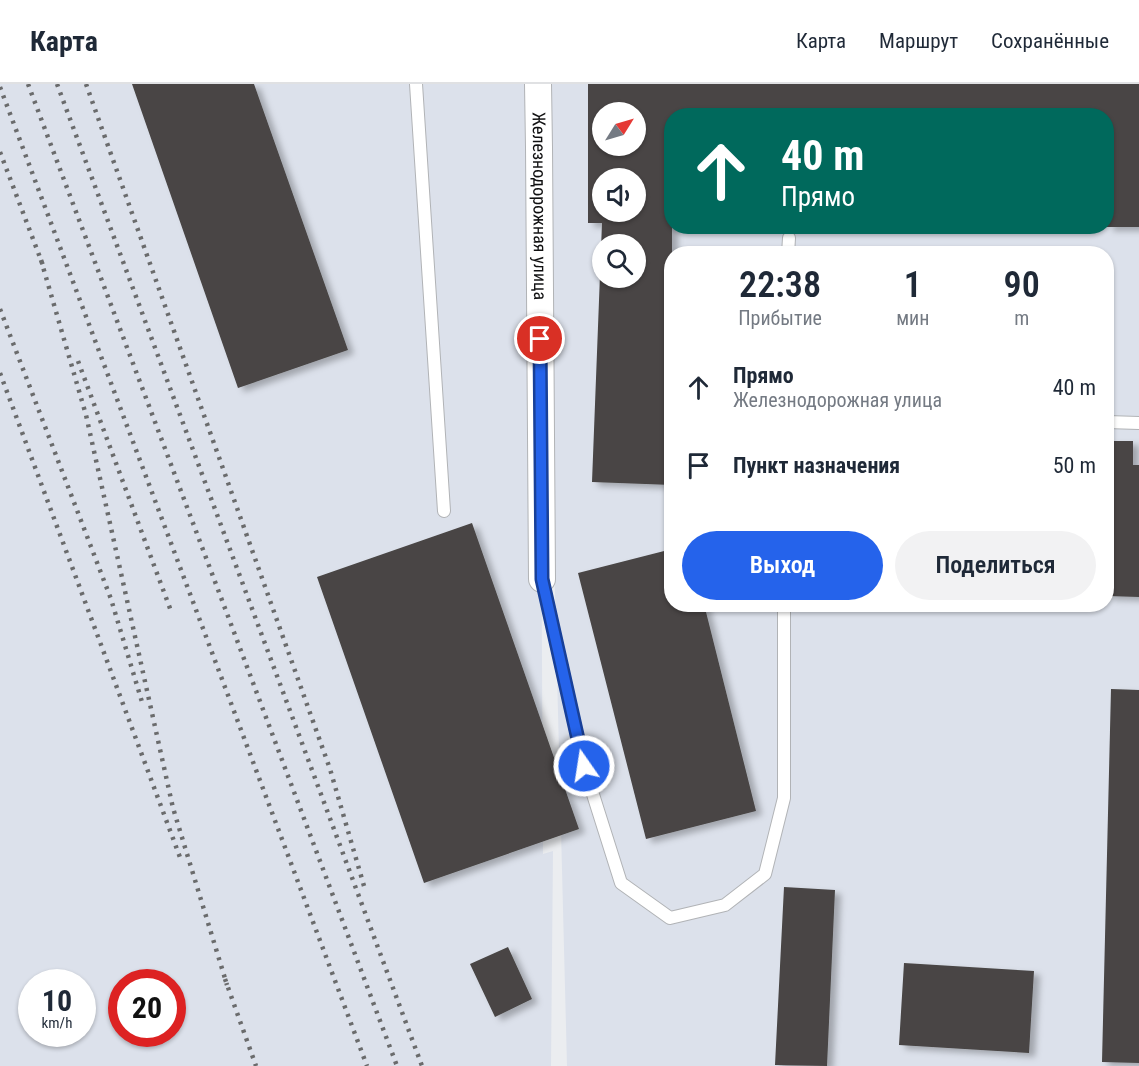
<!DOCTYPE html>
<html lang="ru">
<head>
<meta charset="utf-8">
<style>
  body { margin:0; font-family:"Roboto Condensed",sans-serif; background:#f2f2f3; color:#1f2937; height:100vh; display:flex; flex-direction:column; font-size:22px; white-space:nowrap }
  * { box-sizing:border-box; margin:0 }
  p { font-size:20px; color:#747a83 }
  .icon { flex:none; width:33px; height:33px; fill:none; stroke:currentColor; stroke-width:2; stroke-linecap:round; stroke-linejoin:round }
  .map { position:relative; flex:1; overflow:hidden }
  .drawer { position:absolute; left:664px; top:162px; width:450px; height:366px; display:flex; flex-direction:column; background:#fff; border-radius:24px; box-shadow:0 2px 4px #0004 }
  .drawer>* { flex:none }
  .guide { position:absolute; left:664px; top:24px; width:450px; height:126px; border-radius:24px; box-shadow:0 2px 4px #0004; background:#00695c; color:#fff; overflow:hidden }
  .needle { width:39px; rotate:53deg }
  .controls { position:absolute; left:592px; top:18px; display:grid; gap:12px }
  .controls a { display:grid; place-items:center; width:54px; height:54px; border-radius:50%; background:#fff; box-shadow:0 2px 4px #0004; font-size:30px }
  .speed { position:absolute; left:18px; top:885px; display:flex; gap:12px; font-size:30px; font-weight:700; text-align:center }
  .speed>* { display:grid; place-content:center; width:78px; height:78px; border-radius:50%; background:#fff; box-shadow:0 2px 4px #0004; line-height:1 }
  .speed small { font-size:15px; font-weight:400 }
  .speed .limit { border:9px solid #d22; background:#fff; color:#111 }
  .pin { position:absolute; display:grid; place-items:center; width:51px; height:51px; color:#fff; margin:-26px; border:3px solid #fff; border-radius:50%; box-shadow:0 2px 6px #0007 }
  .me { position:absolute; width:66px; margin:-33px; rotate:347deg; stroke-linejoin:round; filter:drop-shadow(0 0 4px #0008) }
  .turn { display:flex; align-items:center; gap:21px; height:126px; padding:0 18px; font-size:27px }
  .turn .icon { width:78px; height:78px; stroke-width:2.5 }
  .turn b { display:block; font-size:42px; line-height:51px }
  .eta { display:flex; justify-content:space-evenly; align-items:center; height:102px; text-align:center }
  .eta b { font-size:36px; font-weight:600; line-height:42px }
  .button { display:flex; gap:12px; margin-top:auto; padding:12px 18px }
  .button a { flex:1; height:69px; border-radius:36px; background:#2563eb; color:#fff; font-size:24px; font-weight:600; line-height:69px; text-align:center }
  .button a+a { background:#f2f2f3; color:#1f2937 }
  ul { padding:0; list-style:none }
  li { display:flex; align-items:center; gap:18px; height:78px; padding:0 18px }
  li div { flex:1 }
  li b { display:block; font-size:22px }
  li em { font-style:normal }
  header { display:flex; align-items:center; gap:36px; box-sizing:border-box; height:84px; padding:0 30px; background:#fff; border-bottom:2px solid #e0e1e3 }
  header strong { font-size:28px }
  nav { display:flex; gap:33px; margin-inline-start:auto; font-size:21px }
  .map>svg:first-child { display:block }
  .built { fill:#dce1eb; fill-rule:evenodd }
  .building { fill:#484544; fill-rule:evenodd; filter:url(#shadow) }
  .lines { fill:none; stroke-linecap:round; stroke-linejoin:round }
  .lane-casing { stroke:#b1b3b6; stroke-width:14 }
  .street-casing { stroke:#b1b3b6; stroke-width:28 }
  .lane { stroke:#fff; stroke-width:12 }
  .street { stroke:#fff; stroke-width:26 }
  .rail { stroke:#6a6b6c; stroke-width:4.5; stroke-dasharray:3 6; stroke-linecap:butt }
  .route-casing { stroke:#184099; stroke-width:15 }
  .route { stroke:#2563eb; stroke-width:10 }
  .labels { text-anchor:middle; stroke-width:6; stroke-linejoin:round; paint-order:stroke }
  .street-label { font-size:18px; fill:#101011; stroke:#ebedf0 }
</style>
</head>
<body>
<header>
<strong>Карта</strong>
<nav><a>Карта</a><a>Маршрут</a><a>Сохранённые</a></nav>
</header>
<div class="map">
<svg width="1139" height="982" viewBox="0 0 1139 982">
  <defs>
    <filter id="shadow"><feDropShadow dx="6" dy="4" stdDeviation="3" flood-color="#0004"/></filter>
  </defs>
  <rect width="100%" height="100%" fill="#ebedf0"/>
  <path class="built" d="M 0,0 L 539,0 L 543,770 L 553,767 L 551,982 L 0,982 ZM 32,898 L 82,898 L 82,950 L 32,950 ZM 122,898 L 172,898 L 172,950 L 122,950 Z
    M 542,0 L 1139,0 L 1139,982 L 567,982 ZM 603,28 L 636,28 L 636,62 L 603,62 ZM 672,32 L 1107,32 L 1107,142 L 672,142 ZM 603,94 L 636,94 L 636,128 L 603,128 ZM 603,160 L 636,160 L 636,194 L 603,194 ZM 672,170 L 1107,170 L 1107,520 L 672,520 Z"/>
  <path class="building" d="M 132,0 L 254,0 L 348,266 L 238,304 Z
    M 588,0 L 1139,0 L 1139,143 L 1107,143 L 1107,32 L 672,32 L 672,401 L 592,398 L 602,139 L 588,139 ZM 603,28 L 636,28 L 636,62 L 603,62 ZM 603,94 L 636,94 L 636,128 L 603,128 ZM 603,160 L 636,160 L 636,194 L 603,194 Z
    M 1107,357 L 1133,357 L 1133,381 L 1139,381 L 1139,513 L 1107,512 Z
    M 472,439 L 579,745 L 424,799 L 317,493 Z
    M 672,465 L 672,520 L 704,520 L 756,727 L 646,755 L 578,489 Z
    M 1111,605 L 1139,606 L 1139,979 L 1102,978 Z
    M 784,803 L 835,806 L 827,982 L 775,981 Z
    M 508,863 L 532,915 L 495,933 L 470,880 Z
    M 904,879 L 1034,887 L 1029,969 L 899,961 Z"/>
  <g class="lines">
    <g class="lane-casing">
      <path id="lane" d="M 416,0 L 444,427
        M 788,170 L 789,154
        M 1107,338 L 1139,339
        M 542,495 L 584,682 L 621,799 L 670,834 L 725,821 L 765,790 L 784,714 L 784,520"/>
    </g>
    <g class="street-casing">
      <g id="street">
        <path id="s1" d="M 538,0 L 539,63 L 542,495"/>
      </g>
    </g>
    <use href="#lane" class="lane"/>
    <use href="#street" class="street"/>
    <path class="rail" d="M 28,0 L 397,982
      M 57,0 L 422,982
      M 86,0 L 330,685 L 364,802
      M 0,3 L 367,982
      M 0,68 L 44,184
      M 41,176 L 86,331 L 173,724 L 227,901
      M 0,225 L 111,515 L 142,618
      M 78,277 L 171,527
      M 0,289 L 181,776
      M 225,895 L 256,982"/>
  </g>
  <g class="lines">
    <g class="route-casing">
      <path id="route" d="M 540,255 L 542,495 L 584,682"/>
    </g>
    <use href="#route" class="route"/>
  </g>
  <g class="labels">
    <g class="street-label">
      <text dy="6" stroke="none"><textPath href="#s1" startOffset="122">Железнодорожная улица</textPath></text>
    </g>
  </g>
</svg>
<div class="controls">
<a><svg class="needle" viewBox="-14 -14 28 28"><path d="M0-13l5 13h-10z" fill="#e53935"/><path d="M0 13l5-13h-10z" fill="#747a83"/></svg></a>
<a><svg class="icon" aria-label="sound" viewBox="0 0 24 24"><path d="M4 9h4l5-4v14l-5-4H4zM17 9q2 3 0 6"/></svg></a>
<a><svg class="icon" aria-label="search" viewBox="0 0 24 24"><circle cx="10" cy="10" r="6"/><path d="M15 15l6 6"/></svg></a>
</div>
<div class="speed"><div>10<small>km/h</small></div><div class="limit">20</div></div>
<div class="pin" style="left:540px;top:255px;background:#d93025"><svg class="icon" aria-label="arrive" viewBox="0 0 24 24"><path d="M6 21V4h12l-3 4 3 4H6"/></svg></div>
<svg class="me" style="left:584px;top:682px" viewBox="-20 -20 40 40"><circle r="17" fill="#2563eb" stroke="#fff" stroke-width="3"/><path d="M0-11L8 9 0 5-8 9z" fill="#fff"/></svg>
<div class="guide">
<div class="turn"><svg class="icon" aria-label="ahead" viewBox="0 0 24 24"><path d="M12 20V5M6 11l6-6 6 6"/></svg><div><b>40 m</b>Прямо</div></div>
</div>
<section class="drawer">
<div class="eta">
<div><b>22:38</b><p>Прибытие</p></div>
<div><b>1</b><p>мин</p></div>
<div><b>90</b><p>m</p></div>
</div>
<ul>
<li><svg class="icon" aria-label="ahead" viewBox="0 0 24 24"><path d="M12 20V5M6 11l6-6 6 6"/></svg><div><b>Прямо</b><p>Железнодорожная улица</p></div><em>40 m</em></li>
<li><svg class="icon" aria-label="arrive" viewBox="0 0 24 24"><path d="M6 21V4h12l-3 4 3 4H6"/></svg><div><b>Пункт назначения</b></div><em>50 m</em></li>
</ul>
<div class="button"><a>Выход</a><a>Поделиться</a></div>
</section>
</div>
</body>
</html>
